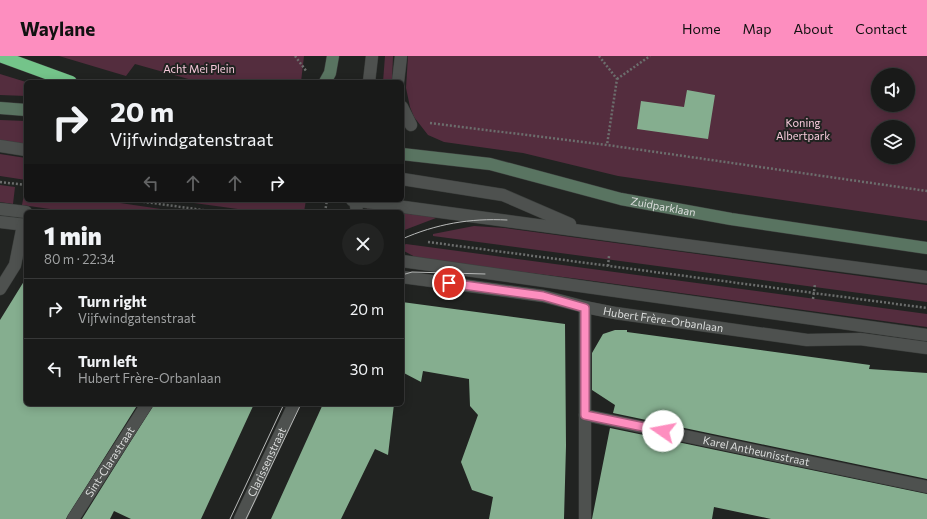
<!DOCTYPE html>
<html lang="en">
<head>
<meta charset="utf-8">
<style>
  body { margin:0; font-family:Commissioner,sans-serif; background:#222322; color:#f1f3f6; height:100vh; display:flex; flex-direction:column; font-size:15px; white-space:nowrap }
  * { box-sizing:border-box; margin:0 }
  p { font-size:13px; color:#9fa1a2 }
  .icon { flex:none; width:22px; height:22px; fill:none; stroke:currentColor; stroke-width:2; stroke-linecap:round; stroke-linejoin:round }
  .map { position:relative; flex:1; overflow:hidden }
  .panel { position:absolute; left:24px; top:154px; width:380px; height:196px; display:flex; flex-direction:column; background:#191a19; border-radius:6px; box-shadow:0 2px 10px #0003,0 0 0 1px #373838 }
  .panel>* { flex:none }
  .banner { position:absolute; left:24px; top:24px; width:380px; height:122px; border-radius:6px; box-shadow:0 2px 10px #0003,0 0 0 1px #373838; background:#191a19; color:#f1f3f6; overflow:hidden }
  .fabs { position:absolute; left:871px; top:12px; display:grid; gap:8px }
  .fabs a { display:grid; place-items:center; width:44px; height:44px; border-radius:50%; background:#191a19; box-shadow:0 2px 10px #0003,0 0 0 1px #373838; font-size:20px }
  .pin { position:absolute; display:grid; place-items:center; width:34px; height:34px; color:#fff; margin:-17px; border:2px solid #fff; border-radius:50%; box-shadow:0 1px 4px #0007 }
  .me { position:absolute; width:44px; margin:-22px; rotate:282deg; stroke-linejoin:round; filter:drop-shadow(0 0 3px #0008) }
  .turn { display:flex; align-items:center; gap:14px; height:84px; padding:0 20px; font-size:18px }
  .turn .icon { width:52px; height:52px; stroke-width:2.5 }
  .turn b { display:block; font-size:28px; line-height:34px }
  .lanes { display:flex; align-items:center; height:38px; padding:0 20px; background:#0003; justify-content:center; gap:20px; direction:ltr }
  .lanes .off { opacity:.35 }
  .round { display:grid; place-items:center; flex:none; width:42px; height:42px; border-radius:21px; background:#222322 }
  .overview { display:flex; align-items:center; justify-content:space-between; height:68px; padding:0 20px }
  h1 { font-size:24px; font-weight:800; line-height:30px }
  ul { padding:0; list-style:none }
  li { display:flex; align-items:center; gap:12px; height:60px; padding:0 20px; border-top:1px solid #373838 }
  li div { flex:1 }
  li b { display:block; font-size:15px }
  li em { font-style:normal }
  header { display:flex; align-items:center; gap:24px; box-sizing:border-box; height:56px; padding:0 20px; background:#fd8ebf; color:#111 }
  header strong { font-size:19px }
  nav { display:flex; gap:22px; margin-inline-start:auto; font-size:14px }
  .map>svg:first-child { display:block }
  .green { fill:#542d3e; fill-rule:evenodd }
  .building { fill:#85ae8f }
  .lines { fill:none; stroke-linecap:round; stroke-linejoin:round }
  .lane-casing { stroke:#3c3f3d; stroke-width:13 }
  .street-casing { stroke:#3c3f3d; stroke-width:13 }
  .secondary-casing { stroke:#3c3f3d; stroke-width:13 }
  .highway-casing { stroke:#3c3f3d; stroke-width:13 }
  .path { stroke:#6c6e6d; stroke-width:2.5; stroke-dasharray:2 2; stroke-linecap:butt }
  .lane { stroke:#4e514f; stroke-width:12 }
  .street { stroke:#4e514f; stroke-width:12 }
  .secondary { stroke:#597461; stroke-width:12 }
  .highway { stroke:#74c48a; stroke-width:12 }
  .tram { stroke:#b9bbba; stroke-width:1 }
  .route-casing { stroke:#a45c7c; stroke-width:10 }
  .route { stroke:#fd8ebf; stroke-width:7 }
  .labels { text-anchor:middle; stroke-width:4; stroke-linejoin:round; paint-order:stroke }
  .park-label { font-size:11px; fill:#f7cadb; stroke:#212321 }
  .street-label { font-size:11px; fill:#dcdedd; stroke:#212321 }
</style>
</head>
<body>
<header>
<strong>Waylane</strong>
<nav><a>Home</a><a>Map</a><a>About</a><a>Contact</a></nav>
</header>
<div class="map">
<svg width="927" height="463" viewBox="0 0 927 463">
  <rect width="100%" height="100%" fill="#212321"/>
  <path class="green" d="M 59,0 L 304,0 L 301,26 L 199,26 L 135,8 L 126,20 Z
    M 385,0 L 393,0 L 392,26 L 383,26 Z
    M 408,0 L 927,0 L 927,165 L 618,120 L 523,97 L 444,86 L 428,79 L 414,61 L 410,51 L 406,32 ZM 878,19 L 908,19 L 908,49 L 878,49 ZM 878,71 L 908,71 L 908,101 L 878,101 Z
    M 0,18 L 26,26 L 26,40 L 0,39 Z
    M 0,64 L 26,65 L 26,88 L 0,85 Z
    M 0,98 L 26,102 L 26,124 L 0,120 Z
    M 0,129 L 15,131 L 13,148 L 0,146 Z
    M 25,133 L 26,133 L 26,144 L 100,144 L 181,156 L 71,156 L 22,149 Z
    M 172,144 L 288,145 L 306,144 L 304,156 L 259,156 Z
    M 367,152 L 398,156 L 366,156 Z
    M 402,157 L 434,161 L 436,162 L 402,175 Z
    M 474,170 L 505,172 L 927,229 L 927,246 L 433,180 L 433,178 Z
    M 406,188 L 927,258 L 927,271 L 579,223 L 419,203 L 402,194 L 402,190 Z"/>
  <path class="building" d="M 687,34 L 715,39 L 708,83 L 637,73 L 641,45 L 684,51 Z
    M 26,222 L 26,348 L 138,348 L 66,463 L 0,463 L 0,264 Z
    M 402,246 L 565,268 L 566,390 L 564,463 L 489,463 L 493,441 L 472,434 L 461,406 L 478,359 L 470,350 L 469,323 L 423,315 L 421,326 L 402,316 Z
    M 615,274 L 627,274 L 627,276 L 870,309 L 869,313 L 927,317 L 927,423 L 613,357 L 615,349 L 592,334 L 592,297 L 603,278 Z
    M 154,348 L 254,348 L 201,463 L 131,463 L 114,455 L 110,463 L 82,463 Z
    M 323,348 L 394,348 L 388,399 L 375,393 L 341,463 L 271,463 Z
    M 610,372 L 927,438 L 927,463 L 771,463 L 714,451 L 712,463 L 592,463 Z"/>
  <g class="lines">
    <g class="lane-casing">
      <path id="lane" d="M 369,26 L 372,0
        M 398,26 L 401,0
        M 402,51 L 411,69
        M 0,90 L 26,94
        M 402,123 L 503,139 L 570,168
        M 352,144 C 544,169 735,197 927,221
        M 355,144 L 357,156
        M 0,153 L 26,156
        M 402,205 L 927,279"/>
    </g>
    <g class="street-casing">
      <g id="street">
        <path d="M 0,166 L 26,169"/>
        <path id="s1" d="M 402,221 L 543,240 L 585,251 L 615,257 L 807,284 L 860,283 L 927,292"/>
        <path d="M 0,233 L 15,209 L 23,169"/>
        <path d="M 585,251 L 585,463"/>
        <path id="s2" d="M 585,359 L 927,431"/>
        <path id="s3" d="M 73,463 L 147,348"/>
        <path id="s4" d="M 240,463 L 294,348"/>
      </g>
    </g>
    <g class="secondary-casing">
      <g id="secondary">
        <path d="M 325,26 L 330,17 L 333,0"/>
        <path d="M 0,52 L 26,54"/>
        <path id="s5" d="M 402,98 L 490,108 L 621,143 L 731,163 L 927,192"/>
      </g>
    </g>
    <g class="highway-casing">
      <path id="highway" d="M 0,0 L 71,26"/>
    </g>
    <path class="path" d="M 295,0 L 307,16
      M 599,0 L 617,23 L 607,89
      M 617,23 L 650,0
      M 430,67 L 607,89 L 927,135
      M 0,126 L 26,129
      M 131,144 L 217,156
      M 325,156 L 327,144
      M 428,186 L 927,252
      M 608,210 L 609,200
      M 813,243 L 815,228"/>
    <use href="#lane" class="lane"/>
    <use href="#street" class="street"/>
    <use href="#secondary" class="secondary"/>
    <use href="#highway" class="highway"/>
    <path class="tram" d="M 402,183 C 436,168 470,162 507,164
      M 402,219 L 412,216 L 485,218
      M 230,463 L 284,348
      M 246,463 L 301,348"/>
  </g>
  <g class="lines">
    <g class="route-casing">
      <path id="route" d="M 449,227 L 543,240 L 585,252 L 585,359 L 663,375"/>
    </g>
    <use href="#route" class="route"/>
  </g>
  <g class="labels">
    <g class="park-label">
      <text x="199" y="17">Acht Mei Plein</text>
      <text x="803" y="71">Koning<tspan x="803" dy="13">Albertpark</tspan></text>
    </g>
    <g class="street-label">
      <text dy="4" stroke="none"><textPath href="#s5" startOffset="267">Zuidparklaan</textPath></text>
      <text dy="4" stroke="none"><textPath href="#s1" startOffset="265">Hubert Frère-Orbanlaan</textPath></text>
      <text dy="4" stroke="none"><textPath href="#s2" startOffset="175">Karel Antheunisstraat</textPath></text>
      <text dy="4" stroke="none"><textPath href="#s4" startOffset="63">Clarissenstraat</textPath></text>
      <text dy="4" stroke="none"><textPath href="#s3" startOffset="68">Sint-Clarastraat</textPath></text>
    </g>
  </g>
</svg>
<div class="fabs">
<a><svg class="icon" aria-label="sound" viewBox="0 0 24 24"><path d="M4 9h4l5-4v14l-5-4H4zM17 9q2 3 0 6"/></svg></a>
<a><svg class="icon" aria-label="layers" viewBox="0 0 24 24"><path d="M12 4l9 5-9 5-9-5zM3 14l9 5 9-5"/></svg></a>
</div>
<div class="pin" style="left:449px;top:227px;background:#d93025"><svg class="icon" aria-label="arrive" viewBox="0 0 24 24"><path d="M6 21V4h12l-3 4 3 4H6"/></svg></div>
<svg class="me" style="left:663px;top:375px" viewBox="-20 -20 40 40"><circle r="19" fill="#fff"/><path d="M0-13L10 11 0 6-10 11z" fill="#fd8ebf"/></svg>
<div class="banner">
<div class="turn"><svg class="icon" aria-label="right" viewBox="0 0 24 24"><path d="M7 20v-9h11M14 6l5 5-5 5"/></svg><div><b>20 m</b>Vijfwindgatenstraat</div></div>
<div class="lanes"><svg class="icon off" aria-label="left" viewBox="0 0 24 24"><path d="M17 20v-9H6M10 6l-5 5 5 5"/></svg><svg class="icon off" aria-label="ahead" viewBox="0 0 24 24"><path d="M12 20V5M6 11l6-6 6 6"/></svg><svg class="icon off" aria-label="ahead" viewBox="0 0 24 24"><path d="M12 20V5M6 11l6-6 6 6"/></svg><svg class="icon" aria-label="right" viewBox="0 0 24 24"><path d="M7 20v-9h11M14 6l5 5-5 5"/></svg></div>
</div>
<section class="panel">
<div class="overview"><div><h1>1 min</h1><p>80 m · 22:34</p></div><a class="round"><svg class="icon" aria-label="close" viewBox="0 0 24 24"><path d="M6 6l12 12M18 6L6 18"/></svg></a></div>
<ul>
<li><svg class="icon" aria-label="right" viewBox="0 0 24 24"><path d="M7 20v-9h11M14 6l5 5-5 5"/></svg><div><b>Turn right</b><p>Vijfwindgatenstraat</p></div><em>20 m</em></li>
<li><svg class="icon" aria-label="left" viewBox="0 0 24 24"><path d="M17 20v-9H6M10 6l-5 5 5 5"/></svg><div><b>Turn left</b><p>Hubert Frère-Orbanlaan</p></div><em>30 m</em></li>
</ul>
</section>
</div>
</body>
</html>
